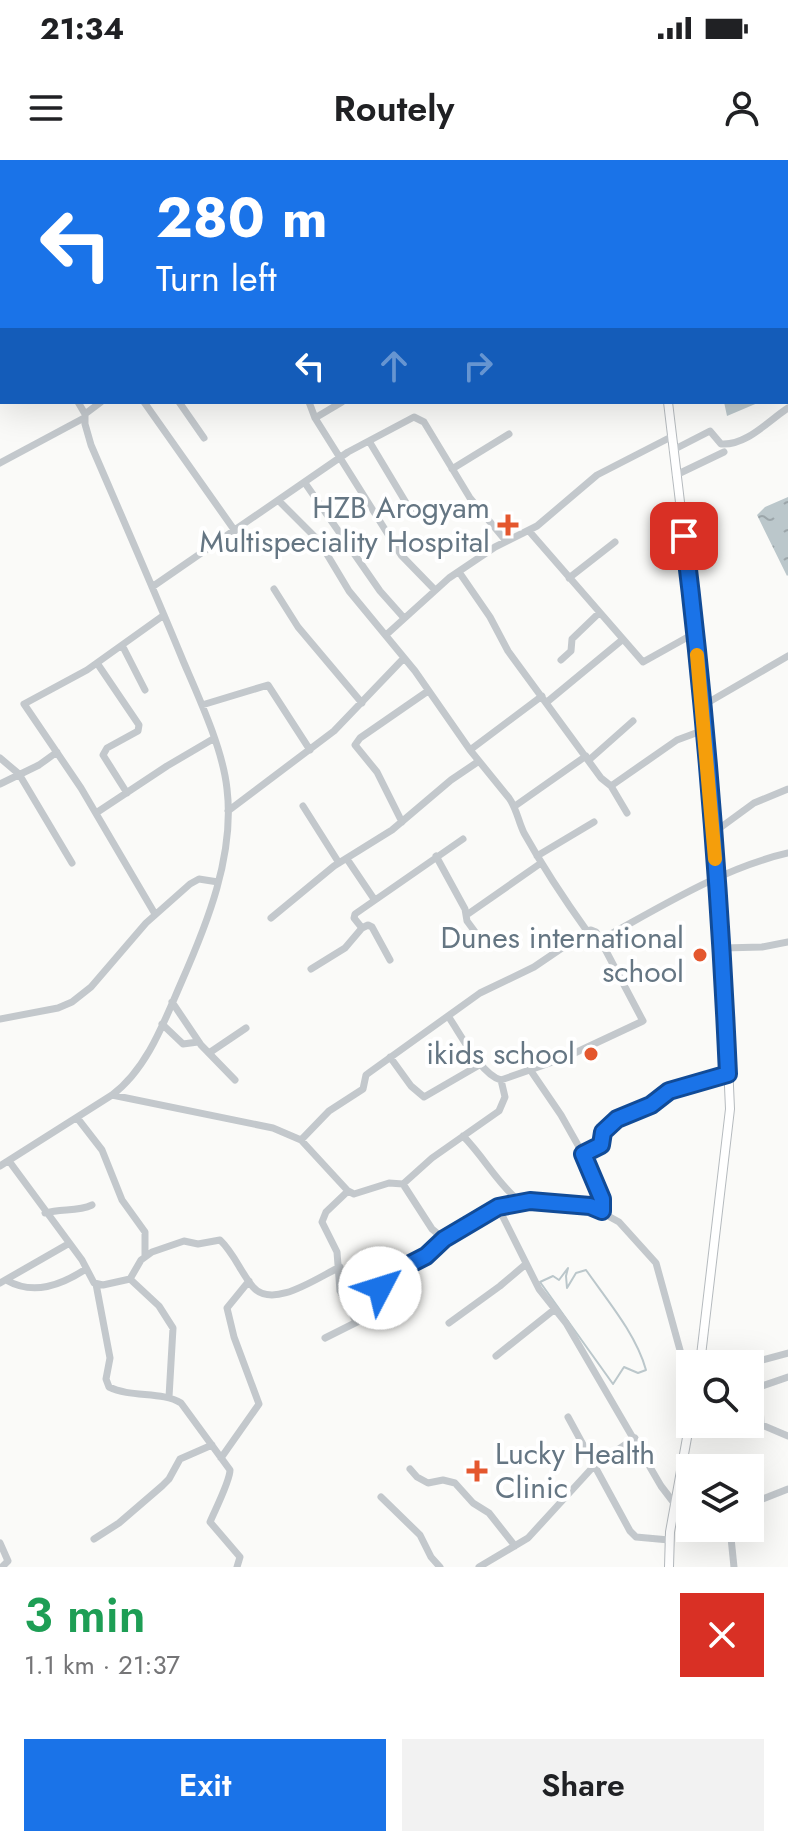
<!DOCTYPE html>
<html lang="en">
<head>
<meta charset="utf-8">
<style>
  body { margin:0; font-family:Jost,sans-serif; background:#f2f2f2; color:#202124; height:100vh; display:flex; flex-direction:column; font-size:30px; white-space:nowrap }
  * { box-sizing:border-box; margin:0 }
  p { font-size:26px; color:#757577 }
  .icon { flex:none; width:44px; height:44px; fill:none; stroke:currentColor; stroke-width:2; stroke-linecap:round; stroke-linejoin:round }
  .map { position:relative; height:1407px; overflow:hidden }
  .side { display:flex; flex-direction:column; background:#fff; flex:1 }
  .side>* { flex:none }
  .guide { position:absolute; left:0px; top:0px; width:788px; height:244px; box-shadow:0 8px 32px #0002; background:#1a73e8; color:#fff; overflow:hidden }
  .fabs { position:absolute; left:676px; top:1190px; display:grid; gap:16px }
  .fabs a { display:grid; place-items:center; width:88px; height:88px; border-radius:0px; background:#fff; box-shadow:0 8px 32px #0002; font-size:40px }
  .pin { position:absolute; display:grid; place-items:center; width:68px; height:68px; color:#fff; margin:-34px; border-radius:16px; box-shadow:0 4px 12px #0006 }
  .me { position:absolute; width:88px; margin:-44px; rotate:50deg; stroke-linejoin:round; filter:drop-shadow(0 0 6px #0008) }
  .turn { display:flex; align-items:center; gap:28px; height:168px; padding:0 24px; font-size:36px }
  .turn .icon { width:104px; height:104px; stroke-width:2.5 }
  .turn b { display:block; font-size:56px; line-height:68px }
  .lanes { display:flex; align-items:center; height:76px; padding:0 24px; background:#0003; justify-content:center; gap:40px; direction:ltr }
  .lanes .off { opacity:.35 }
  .round { display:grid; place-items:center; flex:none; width:84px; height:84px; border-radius:0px; background:#f2f2f2 }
  .head { display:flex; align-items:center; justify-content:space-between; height:136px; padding:0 24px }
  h1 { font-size:48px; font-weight:600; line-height:60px; color:#1e9e55 }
  .action { display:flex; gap:16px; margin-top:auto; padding:16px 24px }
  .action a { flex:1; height:92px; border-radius:0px; background:#1a73e8; color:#fff; font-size:32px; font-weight:600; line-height:92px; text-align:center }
  .action a+a { background:#f2f2f2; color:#202124 }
  .status { display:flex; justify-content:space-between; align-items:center; height:56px; padding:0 40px; background:#fff; direction:ltr }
  .status svg { height:22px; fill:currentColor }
  header { display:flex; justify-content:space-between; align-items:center; height:104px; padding:0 24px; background:#fff; font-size:36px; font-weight:600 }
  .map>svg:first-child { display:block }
  .water { fill:url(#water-ripples) }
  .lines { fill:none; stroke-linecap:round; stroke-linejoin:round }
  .stream { stroke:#bbc7cb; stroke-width:2 }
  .major-casing { stroke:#b5babe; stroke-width:10 }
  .minor { stroke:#c3c8cc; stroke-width:7 }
  .major { stroke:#fff; stroke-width:8 }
  .route-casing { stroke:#114b97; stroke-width:20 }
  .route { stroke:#1a73e8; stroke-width:14 }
  .slow { stroke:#f59e0b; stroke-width:14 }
  .poi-dot { fill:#e4572e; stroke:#fff; stroke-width:3 }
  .labels { text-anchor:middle; stroke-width:8; stroke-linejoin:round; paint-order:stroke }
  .poi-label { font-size:30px; fill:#657683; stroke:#fff; text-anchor:end }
</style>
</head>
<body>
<div class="status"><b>21:34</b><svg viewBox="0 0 49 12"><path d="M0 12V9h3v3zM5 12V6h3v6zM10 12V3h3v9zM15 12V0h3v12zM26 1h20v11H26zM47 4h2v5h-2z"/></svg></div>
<header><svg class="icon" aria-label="menu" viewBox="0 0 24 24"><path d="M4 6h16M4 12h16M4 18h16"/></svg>Routely<svg class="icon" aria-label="person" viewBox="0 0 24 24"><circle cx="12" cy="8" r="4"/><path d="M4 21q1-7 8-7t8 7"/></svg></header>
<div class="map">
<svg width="788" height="1407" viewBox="0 0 788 1407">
  <defs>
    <pattern id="water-ripples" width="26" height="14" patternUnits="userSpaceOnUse" patternTransform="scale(2)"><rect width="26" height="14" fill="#bbc7cb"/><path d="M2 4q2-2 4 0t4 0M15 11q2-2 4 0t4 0" fill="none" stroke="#9ca6aa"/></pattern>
  </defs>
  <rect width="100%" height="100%" fill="#fafaf8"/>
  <path class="water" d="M 724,242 L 760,242 L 727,256 Z
    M 788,337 L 788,415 L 787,416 L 757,355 L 765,347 Z"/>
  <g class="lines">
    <path class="stream" d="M 568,1108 L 566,1116 L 567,1128 L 576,1113 L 586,1110 C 607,1140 636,1174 646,1210 L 638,1213 L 624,1207 L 613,1224 L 540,1122 L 553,1116 L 559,1120 Z"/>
    <g class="major-casing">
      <path id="major" d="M 638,0 L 638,2
        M 668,242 L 695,467 L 723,788 L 730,949 L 700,1204
        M 669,1407 L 670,1372 L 690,1261"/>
    </g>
    <path class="minor" d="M 21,0 L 22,2
      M 248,0 L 249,2
      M 429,0 L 431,2
      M 769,0 L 769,2
      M 241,2 L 241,0
      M 287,2 L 289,0
      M 519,2 L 523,0
      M 786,59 L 788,58
      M 786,86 L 788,91
      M 786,132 L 788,131
      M 0,134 L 2,138
      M 786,209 L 788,213
      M 78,242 L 85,254
      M 144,242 L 235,371
      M 179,242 L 204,278
      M 309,242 L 315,258 L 401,395 L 435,430
      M 315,258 L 342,242
      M 369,281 L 411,351
      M 673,290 L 710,271 L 721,284 C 746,286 768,261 788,248
      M 0,303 L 84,258
      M 452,309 L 509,274
      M 676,315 L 724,292
      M 305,323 L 380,431 L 404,458
      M 279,341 L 319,381 L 349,431 L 415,511 L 470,590 L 509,638 C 517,649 518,661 524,673 C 543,707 564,739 587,771 L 591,770 L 596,772 L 643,861 L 564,898 L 501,920 C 481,915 460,873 448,856
      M 529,371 L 643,502 L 695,473
      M 459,412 L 490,457 L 508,491 L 601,618 L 611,626 L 627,653
      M 569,418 L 615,382
      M 152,427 L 348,292 L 414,257 L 424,262 L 470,338 L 506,381
      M 274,429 L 298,467 L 362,543
      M 386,475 L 449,418 L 495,387 L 537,366 L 597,315 L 671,277
      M 122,485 L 145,530
      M 561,500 L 571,491 L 572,479 L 599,453
      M 97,503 L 139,565 L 138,571 L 107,588 L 103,595 L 127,633
      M 547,542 L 622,480
      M 202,545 L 268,525 L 310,590
      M 702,546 L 788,496
      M 470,590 L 542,536
      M 0,598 L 19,614 L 72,703
      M 589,600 L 633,561
      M 0,624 L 39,605 L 57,592
      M 611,626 L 677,580 L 704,570
      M 303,646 L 339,703
      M 515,646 L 586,596
      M 228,651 L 334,571 L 404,498
      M 96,653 L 167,606 L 213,579
      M 402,662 L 377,612 L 355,585 L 360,578 L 428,531
      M 713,673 L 754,643 L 788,629
      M 436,696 L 465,749 L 467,761 L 484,784
      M 537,696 L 594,662
      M 347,699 L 374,739
      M 155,754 L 81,628 L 24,544 L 87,510 L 164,455
      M 468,754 L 541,703
      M 271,758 L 334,706 L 392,670 L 451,620 L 479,601
      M 600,780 C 659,748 722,708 788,693
      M 723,788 L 762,787 L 788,782
      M 390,800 L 372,767 L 368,765 L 362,768 L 354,758 L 355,754 L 463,679
      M 311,809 L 345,788 L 362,768
      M 172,842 L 201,885 L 235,920
      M 0,859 L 58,848 L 72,842 L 91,827 L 146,763 L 190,724 L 199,719 L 218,722
      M 162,864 L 183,884 L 198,882
      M 209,893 L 246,868
      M 390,897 L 411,926 L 424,937 L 481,904
      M 531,911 L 561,955 L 583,994
      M 112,935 L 273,968 L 301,980 L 348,1031 L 354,1034 L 389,1023 L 403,1024 L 432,1069 L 444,1079 L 498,1047 L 539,1129 L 566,1163 L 661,1326 L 674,1343 L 690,1348
      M 78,959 L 102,990 L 122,1040 L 145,1072 L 145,1095
      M 463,976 C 484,997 497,1023 520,1042
      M 301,980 L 329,951 L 363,929 L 366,915 L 370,912 L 480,833 L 534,807 L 587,771
      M 9,1001 L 82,1100 L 94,1123 L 103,1125 L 130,1119 L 159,1146 L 173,1168 L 169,1237
      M 0,1006 L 112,935 C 147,909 164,862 181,823 C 207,764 235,695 227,629 C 223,590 200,540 184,503 C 154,430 122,357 91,285 L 85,264 L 85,254 L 101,242
      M 403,1024 L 432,998 L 499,951 L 505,937 L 501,920
      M 348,1031 L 326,1052 L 322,1062 L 337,1092 L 340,1131 L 356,1162
      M 498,1047 L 530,1041 L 590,1046 L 619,1062 L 656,1103 L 683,1201 L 690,1213
      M 602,1051 L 602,1039 L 583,994 L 601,985 L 603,972 L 617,959 L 651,945 L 669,931 L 698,921 L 728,914
      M 45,1053 C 61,1048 77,1052 92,1045
      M 130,1119 L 141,1100 L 152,1092 L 184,1081 L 198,1084 L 220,1080 C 234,1093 241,1113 253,1127 C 273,1150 318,1117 340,1107
      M 6,1120 C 34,1136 61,1125 86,1109
      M 0,1123 L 68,1084
      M 96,1124 L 110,1198 L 106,1219 L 109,1227 C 131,1238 162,1231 181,1243 L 230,1310 C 230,1321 215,1350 210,1362 L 240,1397 L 237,1407
      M 449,1163 L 500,1126 L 526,1104
      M 325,1178 L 369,1156 L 383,1142 L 380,1128 L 383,1123 L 395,1112 L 426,1096 L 444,1079
      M 496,1196 L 555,1149
      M 748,1204 L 788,1193
      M 750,1246 L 751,1260
      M 568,1257 L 630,1371 L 636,1377 L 669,1380
      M 750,1260 L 788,1276
      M 761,1264 L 759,1227 L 788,1217
      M 221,1298 L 259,1244 L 234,1177 L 227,1148 L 249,1121
      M 410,1309 L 417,1317 L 428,1323 L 443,1320 L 455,1323 L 473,1343 L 489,1353 L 515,1386
      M 381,1337 L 420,1375 L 431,1397 L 440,1407
      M 750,1344 L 788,1329
      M 730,1368 L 734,1407
      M 94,1379 L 119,1363 L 162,1326 L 169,1319 L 180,1299 L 212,1285
      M 0,1383 L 8,1401 L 2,1407
      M 479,1407 L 528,1378 L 593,1307 L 635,1278"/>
    <use href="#major" class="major"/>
  </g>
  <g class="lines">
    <g class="route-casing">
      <path id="route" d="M 380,1128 L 395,1112 L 426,1096 L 444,1079 L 498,1047 L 530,1041 L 590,1046 L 602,1051 L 602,1039 L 583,994 L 601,985 L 603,972 L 617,959 L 651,945 L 669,931 L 728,914 C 720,735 706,554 684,376"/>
    </g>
    <use href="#route" class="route"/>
    <path class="slow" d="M 697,495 L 715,699"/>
  </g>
  <g class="poi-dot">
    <path d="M504 353h8v8h8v8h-8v8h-8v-8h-8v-8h8z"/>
    <circle cx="700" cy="795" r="8"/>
    <circle cx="591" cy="894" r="8"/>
    <path d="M473 1299h8v8h8v8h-8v8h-8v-8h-8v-8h8z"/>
  </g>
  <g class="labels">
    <g class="poi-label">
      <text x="490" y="358">HZB Arogyam<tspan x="490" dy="34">Multispeciality Hospital</tspan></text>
      <text x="684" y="788">Dunes international<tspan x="684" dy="34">school</tspan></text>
      <text x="575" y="904">ikids school</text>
      <text x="495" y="1304" text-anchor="start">Lucky Health<tspan x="495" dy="34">Clinic</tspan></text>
    </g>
  </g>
</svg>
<div class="fabs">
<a><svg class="icon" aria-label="search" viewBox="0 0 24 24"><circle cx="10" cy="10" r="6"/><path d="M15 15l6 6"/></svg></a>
<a><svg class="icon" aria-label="layers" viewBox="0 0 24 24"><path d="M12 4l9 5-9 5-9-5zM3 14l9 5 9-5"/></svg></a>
</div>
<div class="pin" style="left:684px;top:376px;background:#d93025"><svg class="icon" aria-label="arrive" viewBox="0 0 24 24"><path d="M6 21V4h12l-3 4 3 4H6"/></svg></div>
<svg class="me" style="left:380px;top:1128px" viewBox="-20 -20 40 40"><circle r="19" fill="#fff"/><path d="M0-13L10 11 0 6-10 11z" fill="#1a73e8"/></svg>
<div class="guide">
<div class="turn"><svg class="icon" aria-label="left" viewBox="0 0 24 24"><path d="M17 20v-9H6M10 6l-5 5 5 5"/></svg><div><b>280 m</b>Turn left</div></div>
<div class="lanes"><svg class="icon" aria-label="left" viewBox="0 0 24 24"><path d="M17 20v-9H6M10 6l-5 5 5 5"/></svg><svg class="icon off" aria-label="ahead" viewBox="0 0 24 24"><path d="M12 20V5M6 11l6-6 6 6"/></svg><svg class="icon off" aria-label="right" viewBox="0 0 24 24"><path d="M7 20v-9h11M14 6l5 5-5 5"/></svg></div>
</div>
</div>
<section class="side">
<div class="head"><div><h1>3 min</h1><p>1.1 km · 21:37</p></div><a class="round" style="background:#d93025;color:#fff"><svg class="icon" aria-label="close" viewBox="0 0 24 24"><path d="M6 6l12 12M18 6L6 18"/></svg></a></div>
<div class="action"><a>Exit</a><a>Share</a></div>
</section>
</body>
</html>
